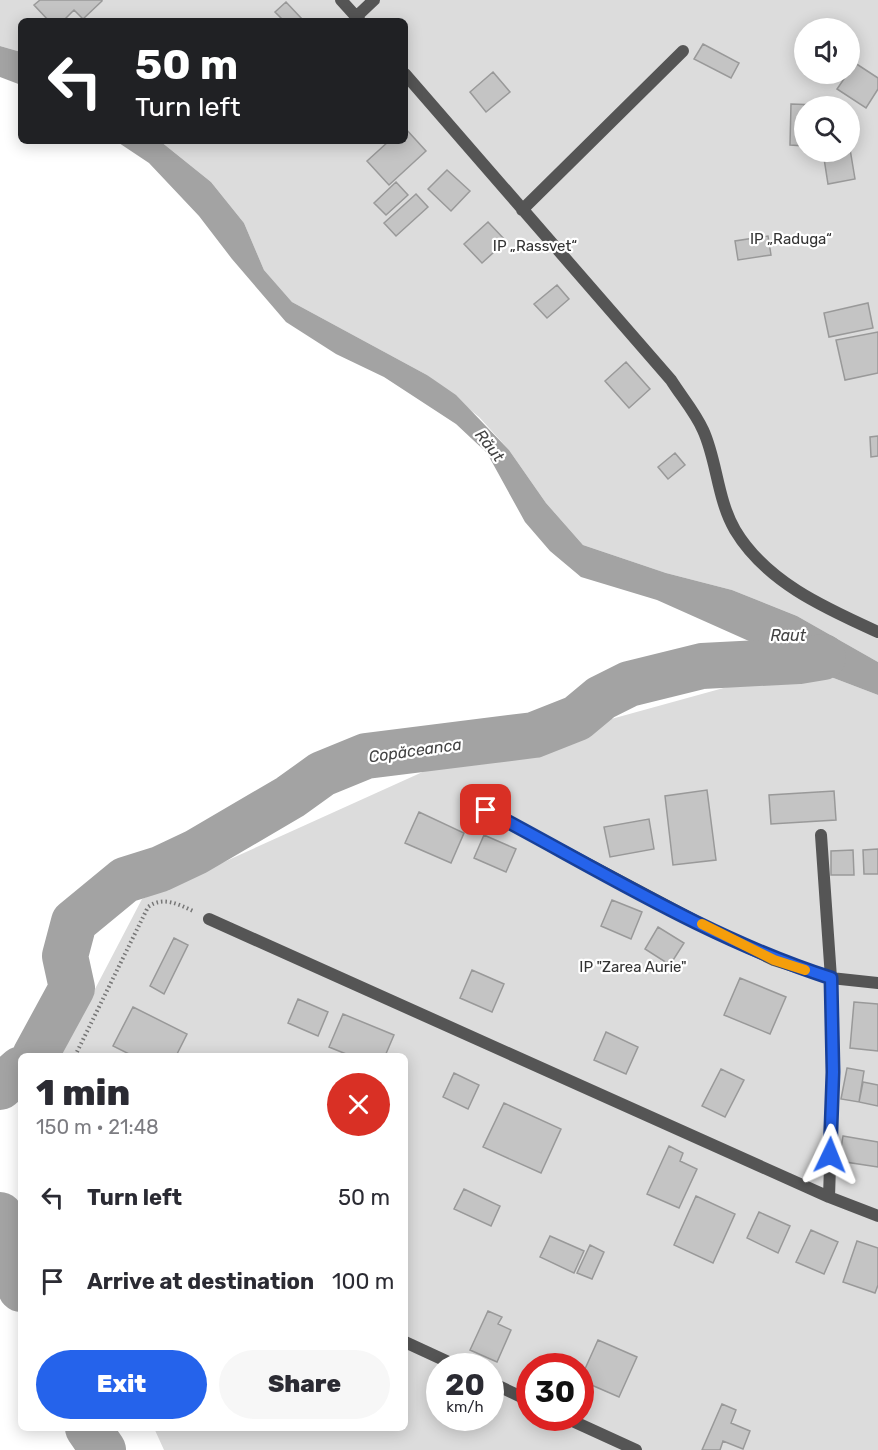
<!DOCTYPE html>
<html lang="en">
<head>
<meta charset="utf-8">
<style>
  body { margin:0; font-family:Rubik,sans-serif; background:#f7f7f7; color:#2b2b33; height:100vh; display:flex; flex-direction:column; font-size:22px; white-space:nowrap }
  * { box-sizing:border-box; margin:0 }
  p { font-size:20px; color:#7c7c81 }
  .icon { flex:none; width:33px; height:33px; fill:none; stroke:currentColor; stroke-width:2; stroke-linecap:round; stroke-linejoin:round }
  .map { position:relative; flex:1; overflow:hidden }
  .drawer { position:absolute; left:18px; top:1053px; width:390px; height:378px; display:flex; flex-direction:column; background:#fff; border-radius:9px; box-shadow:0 3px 15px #0003 }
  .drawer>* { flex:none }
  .guide { position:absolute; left:18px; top:18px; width:390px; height:126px; border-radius:9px; box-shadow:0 3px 15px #0003; background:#202124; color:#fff; overflow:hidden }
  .tools { position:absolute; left:794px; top:18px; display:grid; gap:12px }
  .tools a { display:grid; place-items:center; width:66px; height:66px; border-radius:50%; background:#fff; box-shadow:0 3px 15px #0003; font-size:30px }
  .speed { position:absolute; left:426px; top:1353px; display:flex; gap:12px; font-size:30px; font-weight:700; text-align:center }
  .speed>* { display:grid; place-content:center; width:78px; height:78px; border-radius:50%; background:#fff; box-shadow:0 3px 15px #0003; line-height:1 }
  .speed small { font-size:15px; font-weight:400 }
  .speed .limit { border:9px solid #d22; background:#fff; color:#111 }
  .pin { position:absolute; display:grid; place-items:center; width:51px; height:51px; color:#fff; margin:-26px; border-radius:12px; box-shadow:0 3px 9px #0006 }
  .me { position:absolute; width:66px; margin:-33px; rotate:2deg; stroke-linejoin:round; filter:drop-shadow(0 0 4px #0008) }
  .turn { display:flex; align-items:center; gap:21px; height:126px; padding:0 18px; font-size:27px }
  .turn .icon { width:78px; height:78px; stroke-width:2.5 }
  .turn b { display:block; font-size:42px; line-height:51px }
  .round { display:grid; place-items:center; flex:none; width:63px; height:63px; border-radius:32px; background:#f7f7f7 }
  .overview { display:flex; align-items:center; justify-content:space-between; height:102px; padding:0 18px }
  h1 { font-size:36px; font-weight:800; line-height:45px }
  .action { display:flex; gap:12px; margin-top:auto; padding:12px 18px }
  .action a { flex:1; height:69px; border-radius:36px; background:#2563eb; color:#fff; font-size:24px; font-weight:800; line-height:69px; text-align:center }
  .action a+a { background:#f7f7f7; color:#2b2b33 }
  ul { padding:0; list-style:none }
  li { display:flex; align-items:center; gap:18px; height:84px; padding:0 18px }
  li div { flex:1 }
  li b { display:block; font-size:22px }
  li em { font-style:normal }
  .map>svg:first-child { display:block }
  .green { fill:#dcdcdc; fill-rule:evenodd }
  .water { fill:#a3a3a3 }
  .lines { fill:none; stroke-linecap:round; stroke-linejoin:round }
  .river { stroke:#a3a3a3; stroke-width:46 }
  .building { fill:#c4c4c4; stroke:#999; stroke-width:1.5 }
  .path { stroke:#777; stroke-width:4; stroke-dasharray:1.5 3; stroke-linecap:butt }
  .street { stroke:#555; stroke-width:12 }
  .route-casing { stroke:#184099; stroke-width:15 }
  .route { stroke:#2563eb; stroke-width:10 }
  .slow { stroke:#f59e0b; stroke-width:10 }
  .labels { text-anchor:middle; stroke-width:4.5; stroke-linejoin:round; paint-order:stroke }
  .park-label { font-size:15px; fill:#333; stroke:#fff }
  .water-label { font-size:16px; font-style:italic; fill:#444; stroke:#fff }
</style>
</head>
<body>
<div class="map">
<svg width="878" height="1450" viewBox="0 0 878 1450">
  <rect width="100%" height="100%" fill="#fff"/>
  <path class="green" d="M 0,0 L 878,0 L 878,662 L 797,616 L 732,590 L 666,573 L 583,545 L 546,503 L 509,450 L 479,417 L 427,375 L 292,302 L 264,270 L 244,223 L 211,182 L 160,141 L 405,141 L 405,21 L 21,21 L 21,52 L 0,46 ZM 804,28 L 849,28 L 849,74 L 804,74 ZM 804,106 L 849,106 L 849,152 L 804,152 Z
    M 823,674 L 878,695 L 878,1450 L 164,1450 L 154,1428 L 405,1428 L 405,1056 L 60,1056 L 142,899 L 427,770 L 738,684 ZM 440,1366 L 490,1366 L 490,1418 L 440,1418 ZM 530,1366 L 580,1366 L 580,1418 L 530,1418 Z"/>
  <path class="water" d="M 0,46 L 21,52 L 21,85 L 0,77 Z
    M 116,141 L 160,141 L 211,182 L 244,223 L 264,270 L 292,302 L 427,375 L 456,395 L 509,450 L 546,503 L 583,545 L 666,573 L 732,590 L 797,616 L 878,662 L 878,695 L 823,674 L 657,600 L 581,577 L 550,551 L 525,522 L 487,453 L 456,424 L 384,377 L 336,354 L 286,322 L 232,259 L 199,216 L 149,163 Z"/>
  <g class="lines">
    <path class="river" d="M 35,1056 L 72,988 L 65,956 L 74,922 L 125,880 L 160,869 L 196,852 L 290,797 L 322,774 L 366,756 L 534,735 L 577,718 L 601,698 L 629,684 L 702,666 L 799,661 L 823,657
      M 0,1087 L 21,1069
      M 0,1215 L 17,1240 L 15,1274 L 21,1289
      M 88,1428 L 103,1450"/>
  </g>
  <path class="building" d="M 40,0 L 102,0 L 102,1 L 83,19 L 74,10 L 63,21 L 49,21 L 34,5 Z
    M 286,2 L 302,19 L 300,21 L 284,21 L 275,12 Z
    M 703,44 L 739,63 L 731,78 L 694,59 Z
    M 855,63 L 878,78 L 878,89 L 866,108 L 837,89 Z
    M 493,72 L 510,92 L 486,112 L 470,92 Z
    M 791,104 L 819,105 L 804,106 L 804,146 L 790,145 Z
    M 405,128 L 426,151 L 389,185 L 367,161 L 389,141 L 405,141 Z
    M 849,143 L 855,179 L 828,184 L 823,152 L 849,152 Z
    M 447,170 L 470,191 L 451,211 L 428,189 Z
    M 396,182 L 408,195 L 386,215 L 374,203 Z
    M 416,194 L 428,207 L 396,236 L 384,223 Z
    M 488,222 L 506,241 L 482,263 L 464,244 Z
    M 768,236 L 771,255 L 738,260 L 735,241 Z
    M 557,285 L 569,299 L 547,318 L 534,304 Z
    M 868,303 L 873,328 L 829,337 L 824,313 Z
    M 878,332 L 878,373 L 845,380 L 836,340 Z
    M 626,362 L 650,389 L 629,408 L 605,381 Z
    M 878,436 L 878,456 L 871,457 L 870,437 Z
    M 675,453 L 685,465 L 668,479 L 658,467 Z
    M 707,790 L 716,860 L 673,865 L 665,796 Z
    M 834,791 L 836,820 L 771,824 L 769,795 Z
    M 419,812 L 464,833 L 451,863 L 405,843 Z
    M 649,819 L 654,849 L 610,857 L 604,827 Z
    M 484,835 L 516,849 L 506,872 L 474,858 Z
    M 878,849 L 878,874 L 864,874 L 863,850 Z
    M 853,850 L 854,875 L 831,875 L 831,851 Z
    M 612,900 L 642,912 L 631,939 L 601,926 Z
    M 658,927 L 684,943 L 670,965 L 645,949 Z
    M 174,938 L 188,945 L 164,994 L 150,986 Z
    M 472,970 L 504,984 L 492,1012 L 460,998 Z
    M 740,978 L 786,997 L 770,1034 L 724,1015 Z
    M 298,999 L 328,1012 L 318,1036 L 288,1023 Z
    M 854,1002 L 878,1004 L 878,1051 L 850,1048 Z
    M 133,1007 L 187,1034 L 176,1056 L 133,1056 L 113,1046 Z
    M 343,1014 L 394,1035 L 385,1056 L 351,1056 L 329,1047 Z
    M 606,1032 L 638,1047 L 626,1074 L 594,1060 Z
    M 847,1068 L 864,1071 L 859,1102 L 841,1099 Z
    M 721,1069 L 744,1080 L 725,1117 L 702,1106 Z
    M 454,1073 L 479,1085 L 468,1109 L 443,1097 Z
    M 863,1082 L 878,1085 L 878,1106 L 859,1102 Z
    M 504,1103 L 561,1129 L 541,1173 L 483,1147 Z
    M 843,1136 L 878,1142 L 878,1167 L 839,1161 Z
    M 669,1146 L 683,1153 L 680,1161 L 697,1169 L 679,1208 L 647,1194 Z
    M 464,1189 L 500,1206 L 491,1226 L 454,1209 Z
    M 696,1196 L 735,1214 L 713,1263 L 674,1245 Z
    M 759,1212 L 790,1226 L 778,1253 L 747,1238 Z
    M 811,1230 L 838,1242 L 824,1274 L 796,1262 Z
    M 550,1236 L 584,1251 L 574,1273 L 540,1257 Z
    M 857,1241 L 878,1248 L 878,1285 L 875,1293 L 843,1282 Z
    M 590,1245 L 604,1252 L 592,1279 L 577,1273 Z
    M 488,1311 L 502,1317 L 498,1324 L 511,1330 L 497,1362 L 470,1350 Z
    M 598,1340 L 637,1357 L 619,1397 L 580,1380 Z
    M 722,1404 L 736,1410 L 731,1423 L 750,1431 L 743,1449 L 723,1441 L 720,1450 L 702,1450 Z"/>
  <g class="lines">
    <path class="path" d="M 75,1056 L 148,907 C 163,896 178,904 193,911"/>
    <path class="street" d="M 341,0 L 360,21
      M 356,17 L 374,0
      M 405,74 L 671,380 C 681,396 695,412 703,430 C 717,460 717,499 735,530 C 766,582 825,608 878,632
      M 522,210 L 683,51
      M 486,810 L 722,935 L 774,960 L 831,978 L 878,983
      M 821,835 L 831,978 L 833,1072 L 829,1197
      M 209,919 L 829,1197 L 878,1216
      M 405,1342 L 457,1366
      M 490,1382 L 530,1401
      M 566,1418 L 636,1450"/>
  </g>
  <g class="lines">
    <g class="route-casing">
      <path id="route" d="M 486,810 C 598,869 709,939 831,978 L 833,1072 L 830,1155"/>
    </g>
    <use href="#route" class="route"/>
    <path class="slow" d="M 702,924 L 774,960 L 805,970"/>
  </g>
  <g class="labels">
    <g class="park-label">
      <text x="791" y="244">IP „Raduga“</text>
      <text x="535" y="251">IP „Rassvet“</text>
      <text x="633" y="972">IP "Zarea Aurie"</text>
    </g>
    <g class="water-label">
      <text transform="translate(490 445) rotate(52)" y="6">Răut</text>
      <text x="788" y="641">Raut</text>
      <text transform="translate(415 750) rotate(-8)" y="6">Copăceanca</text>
    </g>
  </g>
</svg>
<div class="tools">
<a><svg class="icon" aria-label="sound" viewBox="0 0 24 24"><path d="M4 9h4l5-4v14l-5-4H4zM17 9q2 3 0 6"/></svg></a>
<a><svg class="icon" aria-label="search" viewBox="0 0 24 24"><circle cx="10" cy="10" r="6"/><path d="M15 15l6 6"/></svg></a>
</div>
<div class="speed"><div>20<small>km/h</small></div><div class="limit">30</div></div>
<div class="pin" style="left:486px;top:810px;background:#d93025"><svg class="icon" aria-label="arrive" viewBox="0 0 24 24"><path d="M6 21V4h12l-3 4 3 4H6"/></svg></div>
<svg class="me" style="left:830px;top:1155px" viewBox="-20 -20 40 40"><path d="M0-17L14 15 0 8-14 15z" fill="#2563eb" stroke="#fff" stroke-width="4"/></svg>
<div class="guide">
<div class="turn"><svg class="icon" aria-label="left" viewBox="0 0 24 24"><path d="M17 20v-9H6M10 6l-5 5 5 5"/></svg><div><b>50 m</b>Turn left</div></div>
</div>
<section class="drawer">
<div class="overview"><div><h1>1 min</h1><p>150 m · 21:48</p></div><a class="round" style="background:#d93025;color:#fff"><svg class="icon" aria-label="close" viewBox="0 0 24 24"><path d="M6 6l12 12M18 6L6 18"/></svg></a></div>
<ul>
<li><svg class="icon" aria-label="left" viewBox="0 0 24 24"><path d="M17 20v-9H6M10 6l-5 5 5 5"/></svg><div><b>Turn left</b></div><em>50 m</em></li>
<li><svg class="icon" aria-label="arrive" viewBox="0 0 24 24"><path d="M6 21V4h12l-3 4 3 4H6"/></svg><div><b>Arrive at destination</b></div><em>100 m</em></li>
</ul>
<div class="action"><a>Exit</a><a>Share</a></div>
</section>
</div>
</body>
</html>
